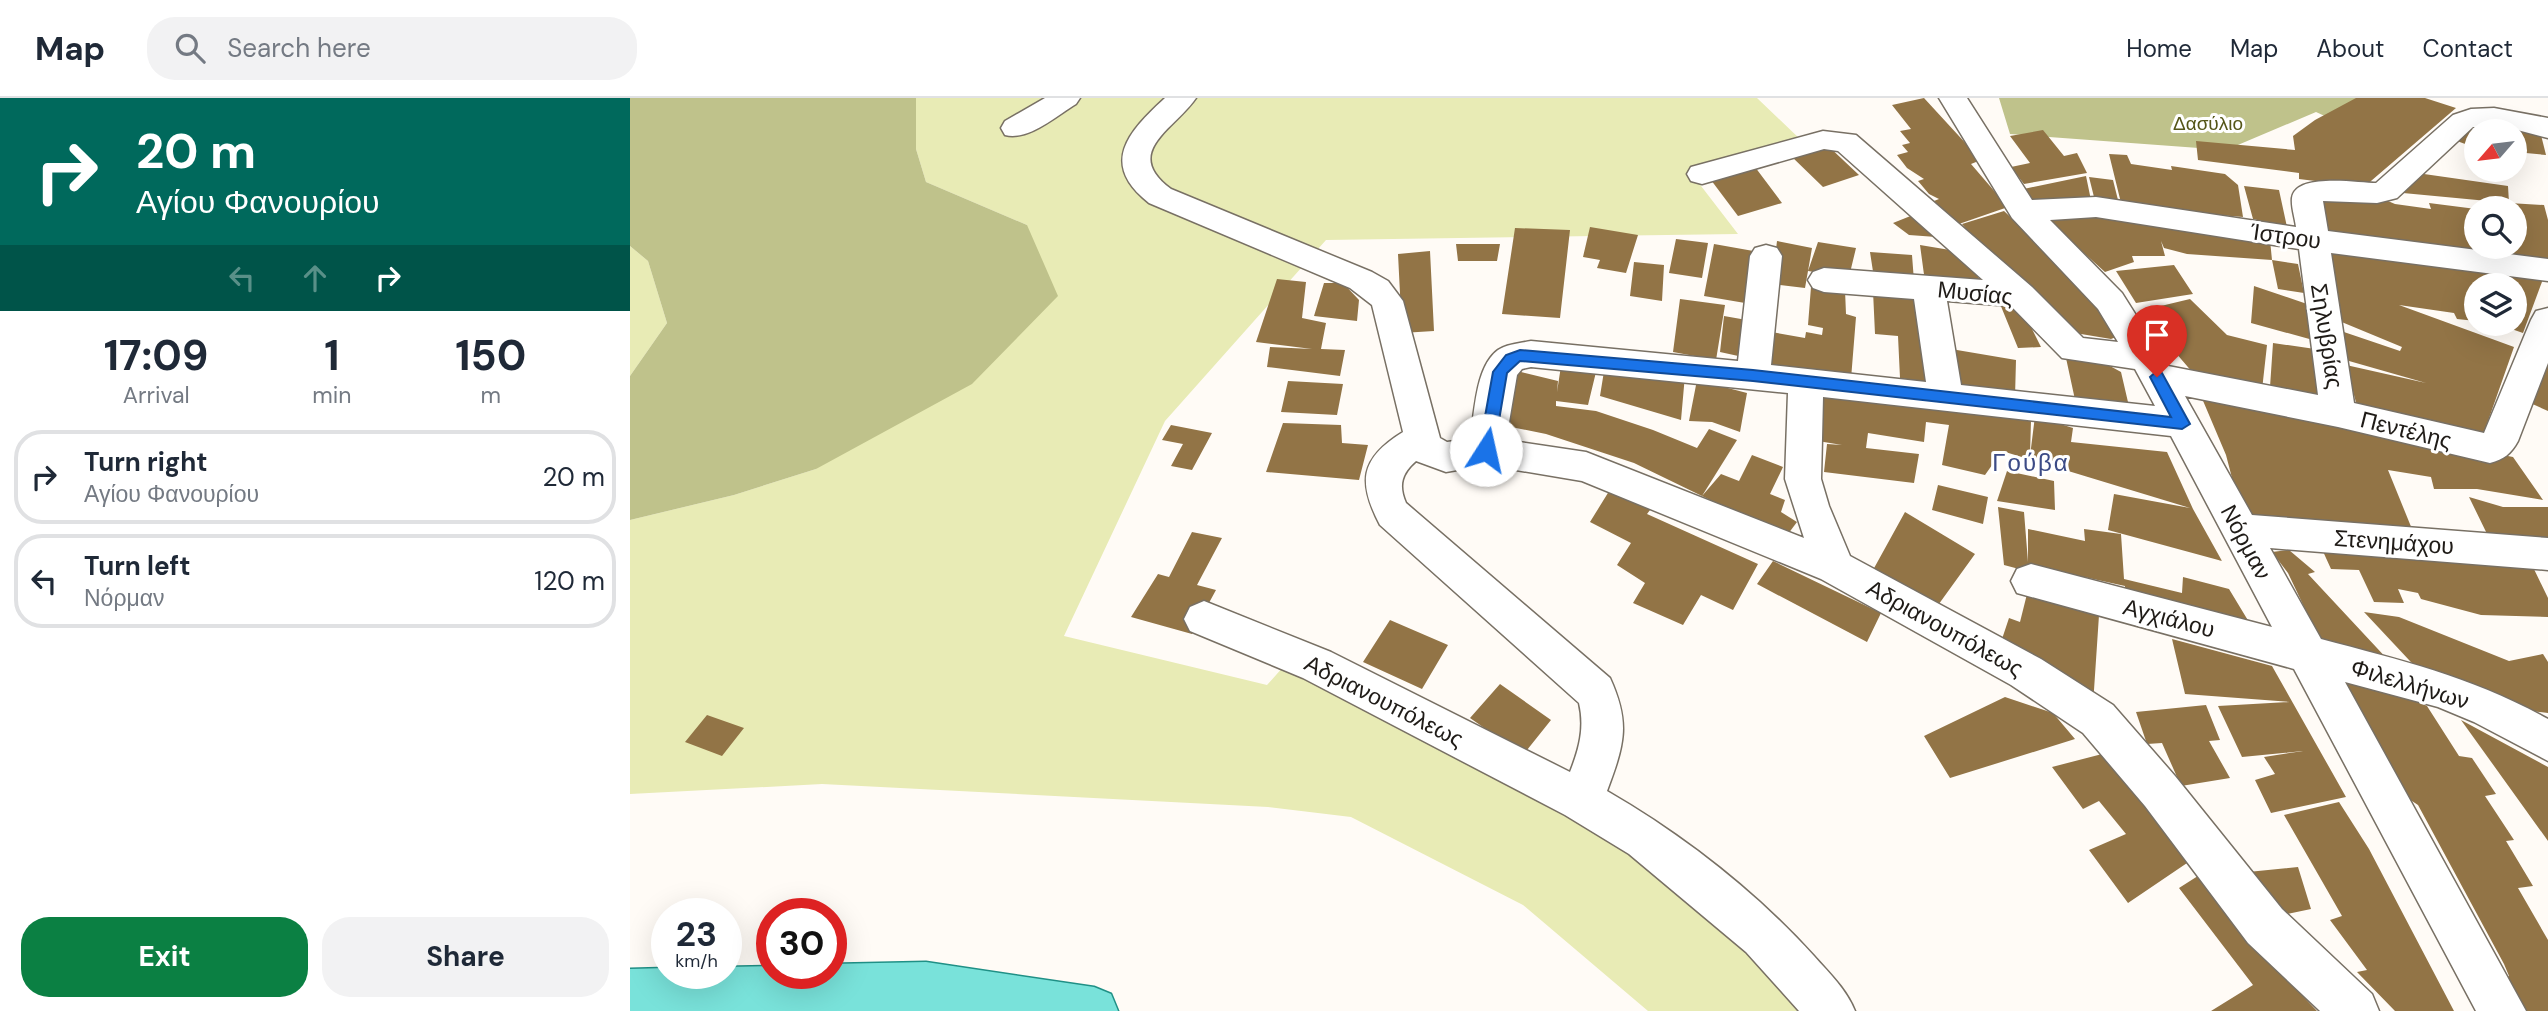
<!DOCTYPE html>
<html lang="en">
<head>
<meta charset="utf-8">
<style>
  body { margin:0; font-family:"DM Sans",sans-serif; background:#f2f2f3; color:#1f2937; height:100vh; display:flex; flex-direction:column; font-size:26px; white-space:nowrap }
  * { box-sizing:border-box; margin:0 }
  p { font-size:23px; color:#747a83 }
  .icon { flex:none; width:38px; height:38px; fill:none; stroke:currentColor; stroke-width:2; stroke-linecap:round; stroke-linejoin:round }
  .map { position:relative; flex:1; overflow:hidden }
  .side { display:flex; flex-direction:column; background:#fff; width:630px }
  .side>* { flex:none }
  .banner { background:#00695c; color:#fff; overflow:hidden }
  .needle { width:46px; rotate:242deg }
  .tools { position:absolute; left:1834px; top:21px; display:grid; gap:14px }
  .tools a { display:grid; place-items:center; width:63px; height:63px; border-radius:50%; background:#fff; box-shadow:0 7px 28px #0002; font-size:35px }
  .speed { position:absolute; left:21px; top:800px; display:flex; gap:14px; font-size:35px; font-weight:700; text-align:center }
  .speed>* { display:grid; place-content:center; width:91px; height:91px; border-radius:50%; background:#fff; box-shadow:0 7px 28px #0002; line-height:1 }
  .speed small { font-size:18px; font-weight:400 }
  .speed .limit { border:10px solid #d22; background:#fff; color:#111 }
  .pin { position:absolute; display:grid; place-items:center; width:60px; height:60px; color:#fff; margin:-72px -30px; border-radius:50% 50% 50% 0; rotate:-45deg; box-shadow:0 0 7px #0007 }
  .pin .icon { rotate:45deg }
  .me { position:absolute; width:77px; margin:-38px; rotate:10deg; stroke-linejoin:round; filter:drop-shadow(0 0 5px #0008) }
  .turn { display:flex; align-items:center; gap:24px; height:147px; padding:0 21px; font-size:32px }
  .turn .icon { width:91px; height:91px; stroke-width:2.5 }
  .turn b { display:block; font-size:49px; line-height:60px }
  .lanes { display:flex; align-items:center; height:66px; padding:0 21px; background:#0003; justify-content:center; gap:35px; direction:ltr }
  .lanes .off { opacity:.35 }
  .eta { display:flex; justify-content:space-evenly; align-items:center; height:119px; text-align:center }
  .eta b { font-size:42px; font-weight:700; line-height:49px }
  .primary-button { display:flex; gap:14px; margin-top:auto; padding:14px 21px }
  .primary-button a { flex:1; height:80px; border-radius:28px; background:#0b8043; color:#fff; font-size:28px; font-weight:700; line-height:80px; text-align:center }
  .primary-button a+a { background:#f2f2f3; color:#1f2937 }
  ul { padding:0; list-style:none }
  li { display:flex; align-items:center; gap:21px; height:94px; margin:0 14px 10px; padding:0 7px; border:4px solid #e0e1e3; border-radius:28px }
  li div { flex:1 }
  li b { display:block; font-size:26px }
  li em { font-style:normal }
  header { display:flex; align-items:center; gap:42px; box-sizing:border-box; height:98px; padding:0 35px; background:#fff; border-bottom:2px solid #e0e1e3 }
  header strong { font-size:33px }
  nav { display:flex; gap:38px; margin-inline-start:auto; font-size:24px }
  .search { width:490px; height:63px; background:#f2f2f3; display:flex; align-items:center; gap:18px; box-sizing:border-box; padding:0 24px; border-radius:28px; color:#747a83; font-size:26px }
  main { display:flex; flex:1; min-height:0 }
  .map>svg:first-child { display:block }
  .green { fill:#e8ebb5 }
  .forest { fill:#bfc28b }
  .building { fill:#927446 }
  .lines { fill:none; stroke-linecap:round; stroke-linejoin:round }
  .minor-casing { stroke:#787064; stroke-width:3 }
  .primary-casing { stroke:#209086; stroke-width:3 }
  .minor { fill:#fff; fill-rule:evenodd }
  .primary { fill:#79e2da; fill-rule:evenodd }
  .route { fill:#1a73e8; stroke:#114b97; stroke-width:2 }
  .labels { text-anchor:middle; stroke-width:6; stroke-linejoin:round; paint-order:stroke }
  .far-park-label { font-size:19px; fill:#555618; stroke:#fff }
  .street-label { font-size:23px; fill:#1f1b17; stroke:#fff }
  .neighbourhood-label { font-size:24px; letter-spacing:2px; fill:#3c4b86; stroke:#fff }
</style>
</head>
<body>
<header>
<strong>Map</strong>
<div class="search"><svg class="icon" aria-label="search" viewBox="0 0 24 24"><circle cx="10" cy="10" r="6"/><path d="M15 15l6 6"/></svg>Search here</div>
<nav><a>Home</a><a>Map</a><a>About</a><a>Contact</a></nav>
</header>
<main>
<section class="side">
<div class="banner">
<div class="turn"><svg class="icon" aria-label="right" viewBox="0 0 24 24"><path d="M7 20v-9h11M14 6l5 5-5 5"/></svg><div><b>20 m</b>Αγίου Φανουρίου</div></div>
<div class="lanes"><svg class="icon off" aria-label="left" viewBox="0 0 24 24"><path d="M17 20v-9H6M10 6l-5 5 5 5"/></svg><svg class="icon off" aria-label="ahead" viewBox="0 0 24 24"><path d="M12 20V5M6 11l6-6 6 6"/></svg><svg class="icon" aria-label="right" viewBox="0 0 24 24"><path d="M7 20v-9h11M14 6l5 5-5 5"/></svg></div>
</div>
<div class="eta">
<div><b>17:09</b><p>Arrival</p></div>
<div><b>1</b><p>min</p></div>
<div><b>150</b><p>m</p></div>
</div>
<ul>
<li><svg class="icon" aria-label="right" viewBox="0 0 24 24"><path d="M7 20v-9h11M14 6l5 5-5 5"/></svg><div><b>Turn right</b><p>Αγίου Φανουρίου</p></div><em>20 m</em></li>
<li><svg class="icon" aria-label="left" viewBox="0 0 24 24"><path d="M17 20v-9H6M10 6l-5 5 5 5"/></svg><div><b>Turn left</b><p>Νόρμαν</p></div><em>120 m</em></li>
</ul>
<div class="primary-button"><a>Exit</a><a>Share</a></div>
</section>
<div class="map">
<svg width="1918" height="913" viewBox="0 0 1918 913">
  <rect width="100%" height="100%" fill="#fffbf6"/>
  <path class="green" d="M 286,0 L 1127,0 L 1171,42 L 1058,71 L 1108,136 L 696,142 L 535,323 L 434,538 L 637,587 L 654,568 L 861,674 L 1015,761 L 1182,913 L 1018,913 L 893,807 L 721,719 L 638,709 L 192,686 L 0,696 L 0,422 L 104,397 L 186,371 L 397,127 L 296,84 L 286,51 Z
    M 0,148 L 18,163 L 37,225 L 0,278 Z"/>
  <path class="forest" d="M 0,0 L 286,0 L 286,51 L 296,84 L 397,127 L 428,198 L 342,286 L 186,371 L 104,397 L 0,422 L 0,278 L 37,225 L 18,163 L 0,148 Z
    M 1369,0 L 1755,0 L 1710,25 L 1686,14 L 1596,52 L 1380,36 Z"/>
  <path class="building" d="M 1294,0 L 1351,62 L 1341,66 L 1378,109 L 1326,127 L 1304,103 L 1309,101 L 1299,96 L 1288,83 L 1294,81 L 1277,70 L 1267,57 L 1278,54 L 1272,47 L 1280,45 L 1270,33 L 1281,31 L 1262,7 Z
    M 1726,0 L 1795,0 L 1826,10 L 1734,89 L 1669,81 L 1669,75 L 1568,62 L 1566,43 L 1665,52 L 1663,38 L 1685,22 Z
    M 1844,25 L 1910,33 L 1916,57 L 1885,54 L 1885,33 L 1846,33 L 1846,50 L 1827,43 Z
    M 1413,32 L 1434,58 L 1447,55 L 1457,75 L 1394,86 L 1381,69 L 1400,65 L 1380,38 Z
    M 1195,45 L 1229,77 L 1193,89 L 1160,57 Z
    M 1479,56 L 1497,57 L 1501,66 L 1542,72 L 1541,68 L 1595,76 L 1608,87 L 1613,119 L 1492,109 Z
    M 1122,65 L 1152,105 L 1108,118 L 1078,78 Z
    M 1780,74 L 1878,88 L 1879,105 L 1914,107 L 1918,122 L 1918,165 L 1867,154 L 1688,134 L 1682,100 L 1746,98 L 1765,106 L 1801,111 L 1799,105 L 1846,111 L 1846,149 L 1885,149 L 1885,110 L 1863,110 L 1879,105 L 1773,95 Z
    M 1456,78 L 1462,107 L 1401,103 L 1389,92 Z
    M 1459,79 L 1483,82 L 1489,106 L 1465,103 Z
    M 1614,88 L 1649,92 L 1657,129 L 1623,121 Z
    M 1293,113 L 1320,140 L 1279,137 L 1263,125 Z
    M 1374,113 L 1433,168 L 1494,236 L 1481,241 L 1445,235 L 1354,153 L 1332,126 Z
    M 1463,115 L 1640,142 L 1642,162 L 1668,166 L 1674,195 L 1648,191 L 1642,162 L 1557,156 L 1534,150 L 1531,143 L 1535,158 L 1502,158 L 1504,164 L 1475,174 L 1415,120 Z
    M 960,129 L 1008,137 L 996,175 L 967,170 L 970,162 L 953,159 Z
    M 885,130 L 940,132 L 930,220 L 872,216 Z
    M 1046,141 L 1078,145 L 1072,180 L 1039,175 Z
    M 1147,143 L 1182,150 L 1178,173 L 1188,144 L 1226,150 L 1219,179 L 1178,173 L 1175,190 L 1142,186 Z
    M 826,146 L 870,146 L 867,163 L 828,163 Z
    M 1084,146 L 1129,154 L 1115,205 L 1074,198 Z
    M 1689,146 L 1916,173 L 1893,235 L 1867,226 L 1885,226 L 1885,187 L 1846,187 L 1846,223 L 1827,221 L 1824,215 L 1769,207 L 1884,249 L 1851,343 L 1728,312 L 1716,267 L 1796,285 L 1712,261 L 1708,232 L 1770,253 L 1772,249 L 1702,220 Z
    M 1290,147 L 1338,155 L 1352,188 L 1295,184 Z
    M 800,153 L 804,233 L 772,235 L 768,156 Z
    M 1240,154 L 1282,157 L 1284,183 L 1244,180 Z
    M 1004,164 L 1034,167 L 1032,203 L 1000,198 Z
    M 1544,167 L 1563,196 L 1506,205 L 1486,173 Z
    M 647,181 L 676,184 L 672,220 L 696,225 L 691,251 L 715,252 L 710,278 L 637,269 L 640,249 L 682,251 L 626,244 Z
    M 694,185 L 713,185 L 729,202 L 727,223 L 684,218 Z
    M 1624,188 L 1680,207 L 1683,242 L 1621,225 Z
    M 1181,189 L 1215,192 L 1216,216 L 1226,219 L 1221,281 L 1131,264 L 1136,233 L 1175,240 L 1176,234 L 1192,237 L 1193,230 L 1178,227 Z
    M 1243,193 L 1290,197 L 1305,286 L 1270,280 L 1268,238 L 1245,236 Z
    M 1050,201 L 1095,207 L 1086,262 L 1043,254 Z
    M 1368,201 L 1387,201 L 1411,249 L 1388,250 Z
    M 1560,201 L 1597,237 L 1637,247 L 1632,292 L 1563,275 L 1510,213 Z
    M 1094,218 L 1128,224 L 1122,261 L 1090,254 Z
    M 1643,245 L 1685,251 L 1690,302 L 1640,289 Z
    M 1321,251 L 1386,262 L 1385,299 L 1322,286 Z
    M 1918,255 L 1918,313 L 1889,300 Z
    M 1436,260 L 1469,262 L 1491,274 L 1501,317 L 1447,311 Z
    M 975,267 L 1055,277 L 1051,322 L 970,298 Z
    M 931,268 L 966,274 L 958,307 L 926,303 L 926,308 L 966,313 L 1023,332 L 1067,350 L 1079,331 L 1107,342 L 1072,398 L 1004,365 L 916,336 L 876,328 L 887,273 L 928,283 L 927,294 Z
    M 1067,282 L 1117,295 L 1110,334 L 1082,324 L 1059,323 Z
    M 658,283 L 713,286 L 707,317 L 651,314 Z
    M 1189,293 L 1401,322 L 1400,358 L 1405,318 L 1443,330 L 1441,344 L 1537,354 L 1563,411 L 1592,463 L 1478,432 L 1484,396 L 1560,410 L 1372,353 L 1355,377 L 1312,367 L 1319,327 L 1296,324 L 1294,344 L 1238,335 L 1236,350 L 1289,356 L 1284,385 L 1194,374 L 1197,346 L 1212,347 L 1182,342 Z
    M 1571,298 L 1883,359 L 1913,402 L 1847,391 L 1804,391 L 1801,379 L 1758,372 L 1784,436 L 1613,422 L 1596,357 Z
    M 653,325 L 711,327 L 712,345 L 738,347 L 729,382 L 636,374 Z
    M 541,327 L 582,335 L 562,372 L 541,368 L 553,346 L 532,342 Z
    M 1122,357 L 1153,369 L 1140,396 L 1155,402 L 1151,414 L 1167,424 L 1155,440 L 1072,398 L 1091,376 L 1109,383 Z
    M 1377,373 L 1424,383 L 1425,412 L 1367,403 Z
    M 1308,387 L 1358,399 L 1353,426 L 1302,412 Z
    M 981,390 L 1023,408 L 1017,416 L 1128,466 L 1103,512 L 1071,497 L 1053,527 L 1003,505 L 1015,485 L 987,467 L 1001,445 L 960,424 Z
    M 1839,399 L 1873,409 L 1918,409 L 1918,450 L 1860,442 Z
    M 1368,409 L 1394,414 L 1398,464 L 1398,431 L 1455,443 L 1454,431 L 1491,436 L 1494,481 L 1552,495 L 1553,479 L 1599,491 L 1625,534 L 1494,499 L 1495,488 L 1454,479 L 1453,488 L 1374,467 Z
    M 1275,414 L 1345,456 L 1306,510 L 1243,472 Z
    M 562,434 L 592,440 L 567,487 L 586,492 L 562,536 L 501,519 L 528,476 L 539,479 Z
    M 1691,449 L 1902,467 L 1918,500 L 1918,519 L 1851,517 L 1791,501 L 1788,495 L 1768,491 L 1774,505 L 1744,504 L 1729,472 L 1701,471 Z
    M 1659,452 L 1685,474 L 1678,476 L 1760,564 L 1695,553 L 1658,475 L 1642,454 Z
    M 1143,463 L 1251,515 L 1237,544 L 1127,486 Z
    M 1398,492 L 1469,517 L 1463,607 L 1370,547 L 1379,520 L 1390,524 Z
    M 1734,514 L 1769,519 L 1879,563 L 1913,556 L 1918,564 L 1918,615 L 1900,613 L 1794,578 Z
    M 760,522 L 818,547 L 792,591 L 733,564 Z
    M 1542,541 L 1642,568 L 1716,699 L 1641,715 L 1625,682 L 1645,676 L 1634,659 L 1673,653 L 1612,659 L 1588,608 L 1660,604 L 1555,596 Z
    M 1713,582 L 1744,582 L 1797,608 L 1829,658 L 1842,660 L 1866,696 L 1855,698 L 1884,742 L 1876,743 L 1903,788 L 1888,790 L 1918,842 L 1918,913 L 1887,913 L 1872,883 L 1879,878 L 1874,866 L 1788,707 L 1773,697 L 1754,668 L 1759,662 Z
    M 870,586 L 921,622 L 893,657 L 840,620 Z
    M 1375,599 L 1423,615 L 1445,641 L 1320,680 L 1294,638 Z
    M 1576,607 L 1590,642 L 1579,643 L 1600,680 L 1551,688 L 1532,645 L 1517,646 L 1506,614 Z
    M 77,617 L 114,630 L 92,658 L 55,644 Z
    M 1831,622 L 1918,669 L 1918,743 Z
    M 1476,655 L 1560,763 L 1498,805 L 1459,752 L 1496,736 L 1469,703 L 1453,711 L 1422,669 Z
    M 1709,704 L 1739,751 L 1824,913 L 1765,913 L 1727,874 L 1737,872 L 1700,822 L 1712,818 L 1654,717 Z
    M 1668,769 L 1681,811 L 1642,819 L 1608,775 Z
    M 1571,776 L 1649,873 L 1687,913 L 1581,913 L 1623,887 L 1549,790 Z"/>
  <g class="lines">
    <g class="minor-casing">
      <path id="minor" d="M 415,0 L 450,0 L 446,6 C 426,18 399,43 375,37 L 371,30 L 375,23 Z
        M 535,0 L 566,0 C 545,31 491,54 541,91 L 742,174 L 758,183 L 773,203 L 810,340 L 817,344 L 840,341 C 845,315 845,269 868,252 C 876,246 891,245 901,243 L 1108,263 L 1120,158 L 1125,150 L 1136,147 L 1147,150 L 1152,158 L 1141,267 L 1296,284 L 1284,201 L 1194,194 L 1183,190 L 1178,182 L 1183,174 L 1194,170 L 1353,182 L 1208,53 L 1194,51 L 1072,86 L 1061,83 L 1057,76 L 1061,69 L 1193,33 L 1226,37 L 1402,189 L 1453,240 L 1488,244 L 1468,211 L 1382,120 L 1309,0 L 1337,0 L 1402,102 L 1466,99 L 1666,129 C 1665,120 1661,109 1662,100 C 1665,74 1729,85 1746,85 L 1823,17 L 1841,11 L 1864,10 L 1918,20 L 1918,40 L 1876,29 L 1843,29 L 1767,100 L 1747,105 L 1693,103 L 1698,133 L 1918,161 L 1918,183 L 1701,155 L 1724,305 L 1854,335 L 1901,222 L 1906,213 L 1918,210 L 1918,265 L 1888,343 C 1881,356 1874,361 1860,365 L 1708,329 L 1555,298 L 1622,417 L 1918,440 L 1918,472 L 1640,450 L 1691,541 C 1774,563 1842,579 1918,621 L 1918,663 L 1844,624 L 1808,609 L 1715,584 L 1896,913 L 1846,913 L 1664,571 L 1387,495 L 1381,483 L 1387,471 L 1401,466 L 1642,529 L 1541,338 L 1193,299 L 1191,381 L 1199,408 L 1220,458 L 1411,561 L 1483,607 L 1545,678 L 1652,811 L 1742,896 L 1749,913 L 1690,913 L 1618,845 L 1515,708 L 1453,635 L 1381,587 L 1191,481 L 952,383 L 856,367 L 816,374 L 786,363 C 772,375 768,387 776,405 L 980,580 C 1001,626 994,647 977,693 C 1053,737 1125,793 1184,858 C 1200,876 1216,891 1225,913 L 1169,913 L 1116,854 L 999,756 L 935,717 L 673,580 L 560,533 L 554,521 L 560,509 L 574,503 L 701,554 L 940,674 C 949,651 955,630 949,605 L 750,427 C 728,385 729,361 773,334 L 742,207 L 720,190 L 519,105 C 469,66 498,34 535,0 ZM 1466,119 L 1669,151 L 1688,297 L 1538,268 L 1492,195 L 1420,122 ZM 1317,203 L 1381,208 L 1432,260 L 1505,271 L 1525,308 L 1331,287 ZM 901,269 L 1158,295 L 1155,381 L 1174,440 L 956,354 L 876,342 L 887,277 L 892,271 Z"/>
    </g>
    <g class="primary-casing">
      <path id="primary" d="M 296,864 L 464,889 L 481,896 L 488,913 L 0,913 L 0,871 L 37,870 L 37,875 L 96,875 L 96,869 L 142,868 L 142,875 L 201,875 L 201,866 Z"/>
    </g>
    <use href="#minor" class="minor"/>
    <use href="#primary" class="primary"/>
  </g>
  <path class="route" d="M 890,252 L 1123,272 L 1541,319 L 1520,279 L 1527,273 L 1532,275 L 1560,326 L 1552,331 L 1123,283 L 890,263 L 877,275 L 864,352 L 862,357 L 851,357 L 849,352 L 863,274 L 876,257 Z"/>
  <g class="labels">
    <g class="far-park-label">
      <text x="1578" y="32">Δασύλιο</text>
    </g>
    <g class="street-label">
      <text transform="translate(1656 138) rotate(8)" y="8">Ίστρου</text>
      <text transform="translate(1345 195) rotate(6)" y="8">Μυσίας</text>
      <text transform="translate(1697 238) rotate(81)" y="8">Σηλυβρίας</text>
      <text transform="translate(1776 332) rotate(14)" y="8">Πεντέλης</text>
      <text transform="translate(1616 444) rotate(62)" y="8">Νόρμαν</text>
      <text transform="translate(1764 444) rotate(4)" y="8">Στενημάχου</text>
      <text transform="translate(1539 520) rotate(15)" y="8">Αγχιάλου</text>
      <text transform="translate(1315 530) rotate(29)" y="8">Αδριανουπόλεως</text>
      <text transform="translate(1780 586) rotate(17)" y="8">Φιλελλήνων</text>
      <text transform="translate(754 603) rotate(27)" y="8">Αδριανουπόλεως</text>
    </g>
    <g class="neighbourhood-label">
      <text x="1401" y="373">Γούβα</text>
    </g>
  </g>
</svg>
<div class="tools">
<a><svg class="needle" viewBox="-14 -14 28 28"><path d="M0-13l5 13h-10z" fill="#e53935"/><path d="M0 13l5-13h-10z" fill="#747a83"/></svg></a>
<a><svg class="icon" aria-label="search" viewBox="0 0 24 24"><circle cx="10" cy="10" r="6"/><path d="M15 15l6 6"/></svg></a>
<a><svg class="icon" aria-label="layers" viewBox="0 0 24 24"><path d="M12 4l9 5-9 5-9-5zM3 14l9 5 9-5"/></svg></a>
</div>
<div class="speed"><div>23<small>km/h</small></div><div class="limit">30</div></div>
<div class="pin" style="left:1527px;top:279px;background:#d93025"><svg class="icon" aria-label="arrive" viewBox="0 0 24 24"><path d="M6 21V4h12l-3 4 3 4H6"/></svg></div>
<svg class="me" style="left:856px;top:352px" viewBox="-20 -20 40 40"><circle r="19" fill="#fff"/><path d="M0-13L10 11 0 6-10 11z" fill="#1a73e8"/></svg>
</div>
</main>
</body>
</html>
